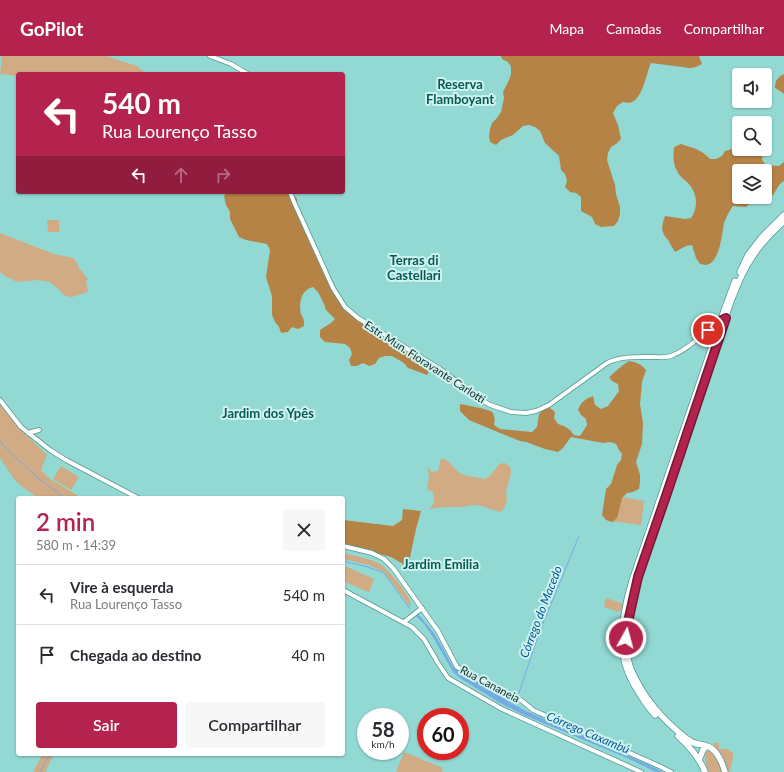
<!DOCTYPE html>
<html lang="pt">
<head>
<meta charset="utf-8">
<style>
  body { margin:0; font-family:Lato,sans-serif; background:#f7f7f7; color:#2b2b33; height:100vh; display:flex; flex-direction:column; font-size:15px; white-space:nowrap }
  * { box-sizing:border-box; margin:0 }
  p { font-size:13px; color:#7c7c81 }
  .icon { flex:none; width:22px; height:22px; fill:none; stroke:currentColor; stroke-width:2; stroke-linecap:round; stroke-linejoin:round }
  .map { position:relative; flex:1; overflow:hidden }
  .drawer { position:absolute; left:16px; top:440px; width:329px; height:260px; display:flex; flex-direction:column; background:#fff; border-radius:4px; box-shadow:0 1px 3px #0004 }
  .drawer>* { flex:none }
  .top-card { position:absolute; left:16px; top:16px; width:329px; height:122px; border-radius:4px; box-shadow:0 1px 3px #0004; background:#b4234e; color:#fff; overflow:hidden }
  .tools { position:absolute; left:732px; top:12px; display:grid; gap:8px }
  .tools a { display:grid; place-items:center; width:40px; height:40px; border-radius:4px; background:#fff; box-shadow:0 1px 3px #0004; font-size:20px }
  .speed { position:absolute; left:357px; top:652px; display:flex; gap:8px; font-size:20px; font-weight:700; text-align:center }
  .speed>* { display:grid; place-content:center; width:52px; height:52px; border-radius:50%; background:#fff; box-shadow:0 1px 3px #0004; line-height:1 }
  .speed small { font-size:10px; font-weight:400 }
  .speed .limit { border:6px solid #d22; background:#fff; color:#111 }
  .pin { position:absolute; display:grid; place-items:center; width:34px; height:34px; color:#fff; margin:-17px; border:2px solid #fff; border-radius:50%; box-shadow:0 1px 4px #0007 }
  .me { position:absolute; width:44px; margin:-22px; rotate:7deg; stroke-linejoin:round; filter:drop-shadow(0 0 3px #0008) }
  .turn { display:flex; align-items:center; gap:14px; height:84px; padding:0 20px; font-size:18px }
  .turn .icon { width:52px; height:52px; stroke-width:2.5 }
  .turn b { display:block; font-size:28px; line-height:34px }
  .lanes { display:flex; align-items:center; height:38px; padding:0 20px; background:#0003; justify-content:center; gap:20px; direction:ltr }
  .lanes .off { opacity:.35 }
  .round { display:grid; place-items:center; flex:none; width:42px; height:42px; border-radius:4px; background:#f7f7f7 }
  .headline { display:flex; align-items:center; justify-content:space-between; height:68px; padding:0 20px }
  h1 { font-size:24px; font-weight:600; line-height:30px; color:#b4234e }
  .action { display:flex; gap:8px; margin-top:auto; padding:8px 20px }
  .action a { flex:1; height:46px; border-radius:4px; background:#b4234e; color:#fff; font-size:16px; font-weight:600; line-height:46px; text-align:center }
  .action a+a { background:#f7f7f7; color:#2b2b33 }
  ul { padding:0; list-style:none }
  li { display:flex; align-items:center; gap:12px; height:60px; padding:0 20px; border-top:1px solid #e1e1e2 }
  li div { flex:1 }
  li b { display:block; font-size:15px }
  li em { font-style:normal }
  header { display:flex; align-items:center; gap:24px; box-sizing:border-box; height:56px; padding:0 20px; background:#b4234e; color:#fff }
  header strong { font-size:19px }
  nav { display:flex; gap:22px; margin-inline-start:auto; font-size:14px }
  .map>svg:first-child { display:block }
  .green { fill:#d0ab83 }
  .forest { fill:#b58345; fill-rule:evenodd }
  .water { fill:#75abe3 }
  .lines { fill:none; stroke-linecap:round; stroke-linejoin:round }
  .stream { stroke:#75abe3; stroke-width:1 }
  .tertiary-casing { stroke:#529994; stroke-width:5.5 }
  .primary-casing { stroke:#529994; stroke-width:7 }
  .tertiary { stroke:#fff; stroke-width:4 }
  .primary { stroke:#fff; stroke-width:5.5 }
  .route-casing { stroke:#751733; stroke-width:10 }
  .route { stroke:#b4234e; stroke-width:7 }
  .labels { text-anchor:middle; stroke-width:4; stroke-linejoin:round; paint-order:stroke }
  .street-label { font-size:11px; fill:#0a2927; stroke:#d0f2ef }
  .water-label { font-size:12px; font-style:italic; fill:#00589b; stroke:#d0f2ef }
  .quarter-label { font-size:13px; font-weight:bold; fill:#055b57; stroke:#d0f2ef }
</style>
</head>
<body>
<header>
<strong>GoPilot</strong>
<nav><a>Mapa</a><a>Camadas</a><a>Compartilhar</a></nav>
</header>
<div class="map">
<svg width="784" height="716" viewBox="0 0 784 716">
  <rect width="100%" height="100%" fill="#92d9d4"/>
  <path class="green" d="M 2,0 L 106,0 L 137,10 L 146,18 L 18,18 L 18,20 L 0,18 Z
    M 47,164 L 59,164 L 59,176 L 48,176 Z
    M 0,177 L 54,198 L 74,202 L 80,213 L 88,223 L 86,225 L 88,236 L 72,241 L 65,240 L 55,230 L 50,226 L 37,224 L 17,226 L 5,220 L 0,216 Z
    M 0,348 L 18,371 L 47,399 L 41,414 L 50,423 L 82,442 L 38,442 L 20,429 L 14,423 L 0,402 Z
    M 441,402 L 448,405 L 458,416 L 464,419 L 485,423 L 491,419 L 499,408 L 505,407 L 510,411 L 511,417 L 506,436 L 507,444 L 505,451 L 500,456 C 492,454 484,450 476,449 C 471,449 465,451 460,451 C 449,451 440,451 429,453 C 435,448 435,444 433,436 L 427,434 L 429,419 L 427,411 L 432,416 L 438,415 Z
    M 61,410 L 79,421 L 71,434 L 53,423 Z
    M 614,440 L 644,445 L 641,469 L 610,465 Z
    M 343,497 C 355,500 369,502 380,508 C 387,512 408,537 410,545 C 411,546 410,549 410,551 L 384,516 L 369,509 L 343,503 Z
    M 343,509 L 374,523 L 369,536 L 368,536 L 343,525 Z
    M 606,542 L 624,548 L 622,553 L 619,556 L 604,551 Z
    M 713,687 L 719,687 L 719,693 L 727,693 L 733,697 L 733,701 L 730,716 L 727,716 L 722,701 Z
    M 709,694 L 716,700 L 723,716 L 709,716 C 706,709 704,704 706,696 Z
    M 404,696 L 443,712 L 442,716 L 396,716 Z
    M 43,698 L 54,698 L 45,716 L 33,716 Z"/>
  <path class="forest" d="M 501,0 L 699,0 L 702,8 L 696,11 L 690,12 L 651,7 C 646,17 643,45 629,47 C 627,47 625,46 623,46 L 617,50 L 613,57 L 618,69 L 621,83 L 616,88 L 611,91 L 608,97 L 607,104 L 615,129 L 616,138 L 620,151 L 620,158 L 618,165 L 614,170 L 601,171 L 595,168 L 592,161 L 581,155 L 581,141 L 576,137 L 570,136 L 565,131 L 567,125 L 565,118 L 561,114 L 559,100 L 545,87 L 540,75 L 535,71 L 529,69 L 523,70 L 513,79 L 501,84 L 496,89 L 490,86 L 489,80 L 490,73 L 492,67 L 497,62 L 501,56 L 504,42 L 503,36 L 509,24 L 511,18 L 511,11 L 508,6 L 502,3 Z
    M 784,18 L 784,39 L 783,37 L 775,32 C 775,24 778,21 784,18 Z
    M 681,88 C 693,92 701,93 710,103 L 716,103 L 722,100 L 725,95 L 739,91 L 739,93 L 764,93 L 762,104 L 766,109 L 779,110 L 784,106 L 784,125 C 777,128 776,138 770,142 C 765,146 762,144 757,145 C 753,145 749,148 746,151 L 733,150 C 729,156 726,161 724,167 C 722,177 720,207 706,209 C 704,209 702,208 700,208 L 696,202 L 692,189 L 686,190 L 675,196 L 668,184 L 664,179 L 662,173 L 663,166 L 665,160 L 685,163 L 691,162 C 699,150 697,137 688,127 C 684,123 679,120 677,115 C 673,108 673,99 674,91 ZM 739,115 L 765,115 L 765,141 L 739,141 Z
    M 227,136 L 292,136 L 293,138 L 297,143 L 297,157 L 303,169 L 304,175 L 308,181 L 342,246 L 372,274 L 378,278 L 382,283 L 392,290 L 399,292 L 411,298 L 426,309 L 430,314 L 427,319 L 408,312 L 404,307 L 392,300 L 385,300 L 379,302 L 375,308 L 369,310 L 363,307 L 357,310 L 351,310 L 349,304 L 352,298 L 350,292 L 345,288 L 325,286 L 320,281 L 320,274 C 325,270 330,269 335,263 L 326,254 L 324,248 L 318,236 L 313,231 C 311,232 308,232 307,234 C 300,238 299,251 301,258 C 304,264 304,262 304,270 L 298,273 L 292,271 L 288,276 L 281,277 L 279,271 L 275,266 L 272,259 L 272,240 L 266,221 L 270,194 L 267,188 L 246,184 L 239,181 L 230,163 L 230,156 L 226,149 L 224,140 Z
    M 629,305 C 636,306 641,308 646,314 L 642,326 L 640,348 L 643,367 L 642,388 L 636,406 L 640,419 L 640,426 L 639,433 L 633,436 L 627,437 L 622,442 L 617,462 L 612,466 L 606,464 L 602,459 L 606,433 L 611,428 L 617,409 L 621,404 L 622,398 L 619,394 L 616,388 L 610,386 L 603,387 L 571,381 L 563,392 L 558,396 L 545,393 L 526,386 L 520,385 L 500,377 L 488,372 L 469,364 L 460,355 L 460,348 C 466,349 488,353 492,356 C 495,360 495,364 494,369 L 500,373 L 532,376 L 537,371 L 539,358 L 544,353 L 550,352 L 555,356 L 554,362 L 558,368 L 564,370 L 570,374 L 574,379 L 580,380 L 587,369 L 586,363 L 581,359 L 578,354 C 581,346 585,343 593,340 L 595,349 L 601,353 L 608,350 L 619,335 L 618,328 L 612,325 L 609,321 L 623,309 Z
    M 403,453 L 421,455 L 416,473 L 408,511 L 391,501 L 343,488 L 343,464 L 393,470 L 402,464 Z"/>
  <path class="water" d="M 418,558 L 434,577 L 442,591 L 453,611 L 458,615 L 486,631 L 511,647 L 515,649 L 526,655 L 649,709 L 663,716 L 656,716 L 627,702 L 524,659 L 500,647 L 460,622 L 453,616 L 433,581 L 424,568 L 416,560 Z"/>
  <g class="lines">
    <path class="stream" d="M 0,385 L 10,396 L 38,422 L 65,442
      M 343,505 L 368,511 L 384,517 L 410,553
      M 519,637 L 539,577 L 579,480
      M 40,716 L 50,698"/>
    <g class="tertiary-casing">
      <path id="tertiary" d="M 210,0 L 231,8 L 248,18
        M 290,136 L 294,146 L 333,232 L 345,251 L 358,262 L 440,313 L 482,344 L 490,349 L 511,356 L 526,357 L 536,355 L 549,349 L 607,307 C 621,300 637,301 653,301 C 659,301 665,302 671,300 C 691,293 704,274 722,264
        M 0,344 L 21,371 L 50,394 L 66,404 L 138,442
        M 28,377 L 39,374
        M 343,490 L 372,497 L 384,503 L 393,512 L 438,575 L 457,611 L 507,639 L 521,644 L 533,654 L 659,710 L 671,716
        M 343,534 L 412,571 L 424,583 L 438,607 L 448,622 L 502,653 L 641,716
        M 404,566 L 422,552"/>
    </g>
    <g class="primary-casing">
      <path id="primary" d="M 740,216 L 748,199 L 762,181 L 784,159
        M 655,659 C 649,653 644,645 639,637 C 631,625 625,612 623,598 C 619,577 626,545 632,525 L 725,252 L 735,225
        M 678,680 C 690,691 699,701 705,716
        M 699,704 L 703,694 L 706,690
        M 725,716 C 722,706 717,693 707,690 C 698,687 696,690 687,683 C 662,663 644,643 631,613 C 624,595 627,575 630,556 C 632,545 634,534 637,523 C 642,507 648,491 654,475 C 662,452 670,429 677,406 C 695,352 713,299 731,245 C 735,236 738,227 742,219 C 752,198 767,180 784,165"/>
    </g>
    <use href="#tertiary" class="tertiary"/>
    <use href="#primary" class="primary"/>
  </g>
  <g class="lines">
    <g class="route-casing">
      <path id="route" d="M 626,582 L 628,566 L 638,521 L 666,440 L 726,262 L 714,268 L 708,274"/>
    </g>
    <use href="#route" class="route"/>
  </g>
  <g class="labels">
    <g class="street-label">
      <text transform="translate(425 306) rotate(33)" y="4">Estr. Mun. Fioravante Carlotti</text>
      <text transform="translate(490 628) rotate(28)" y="4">Rua Cananeia</text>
    </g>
    <g class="water-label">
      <text transform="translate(541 556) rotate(-69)" y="4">Córrego do Macedo</text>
      <text transform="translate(588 677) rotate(23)" y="4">Córrego Caxambú</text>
    </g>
    <g class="quarter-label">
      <text x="460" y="33">Reserva<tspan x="460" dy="15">Flamboyant</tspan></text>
      <text x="414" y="209">Terras di<tspan x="414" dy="15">Castellari</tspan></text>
      <text x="268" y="362">Jardim dos Ypês</text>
      <text x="441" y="513">Jardim Emilia</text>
    </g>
  </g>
</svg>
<div class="tools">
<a><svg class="icon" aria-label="sound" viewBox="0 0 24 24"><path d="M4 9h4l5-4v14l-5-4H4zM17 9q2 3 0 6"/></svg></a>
<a><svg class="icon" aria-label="search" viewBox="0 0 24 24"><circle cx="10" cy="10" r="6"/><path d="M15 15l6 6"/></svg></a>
<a><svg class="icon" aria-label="layers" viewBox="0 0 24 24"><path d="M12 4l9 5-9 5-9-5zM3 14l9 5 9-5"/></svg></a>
</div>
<div class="speed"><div>58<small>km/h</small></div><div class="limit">60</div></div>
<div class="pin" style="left:708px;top:274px;background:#d93025"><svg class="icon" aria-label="arrive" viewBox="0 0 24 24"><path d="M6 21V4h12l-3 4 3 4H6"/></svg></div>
<svg class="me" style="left:626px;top:582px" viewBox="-20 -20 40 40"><circle r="17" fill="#b4234e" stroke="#fff" stroke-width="3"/><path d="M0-11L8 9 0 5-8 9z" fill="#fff"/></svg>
<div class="top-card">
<div class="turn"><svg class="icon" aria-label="left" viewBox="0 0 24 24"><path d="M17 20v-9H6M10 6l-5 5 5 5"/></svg><div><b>540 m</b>Rua Lourenço Tasso</div></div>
<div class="lanes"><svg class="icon" aria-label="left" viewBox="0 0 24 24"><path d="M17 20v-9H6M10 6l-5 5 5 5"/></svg><svg class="icon off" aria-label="ahead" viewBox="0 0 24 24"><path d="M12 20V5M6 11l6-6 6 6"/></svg><svg class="icon off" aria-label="right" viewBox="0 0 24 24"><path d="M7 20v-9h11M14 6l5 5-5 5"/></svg></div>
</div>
<section class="drawer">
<div class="headline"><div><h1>2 min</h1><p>580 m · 14:39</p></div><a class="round"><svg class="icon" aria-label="close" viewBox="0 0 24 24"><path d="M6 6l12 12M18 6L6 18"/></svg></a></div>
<ul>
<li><svg class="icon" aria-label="left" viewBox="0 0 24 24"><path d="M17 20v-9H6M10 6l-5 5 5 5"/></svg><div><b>Vire à esquerda</b><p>Rua Lourenço Tasso</p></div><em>540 m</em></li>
<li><svg class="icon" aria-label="arrive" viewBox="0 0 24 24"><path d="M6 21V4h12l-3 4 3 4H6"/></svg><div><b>Chegada ao destino</b></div><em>40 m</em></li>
</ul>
<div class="action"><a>Sair</a><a>Compartilhar</a></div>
</section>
</div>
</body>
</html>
